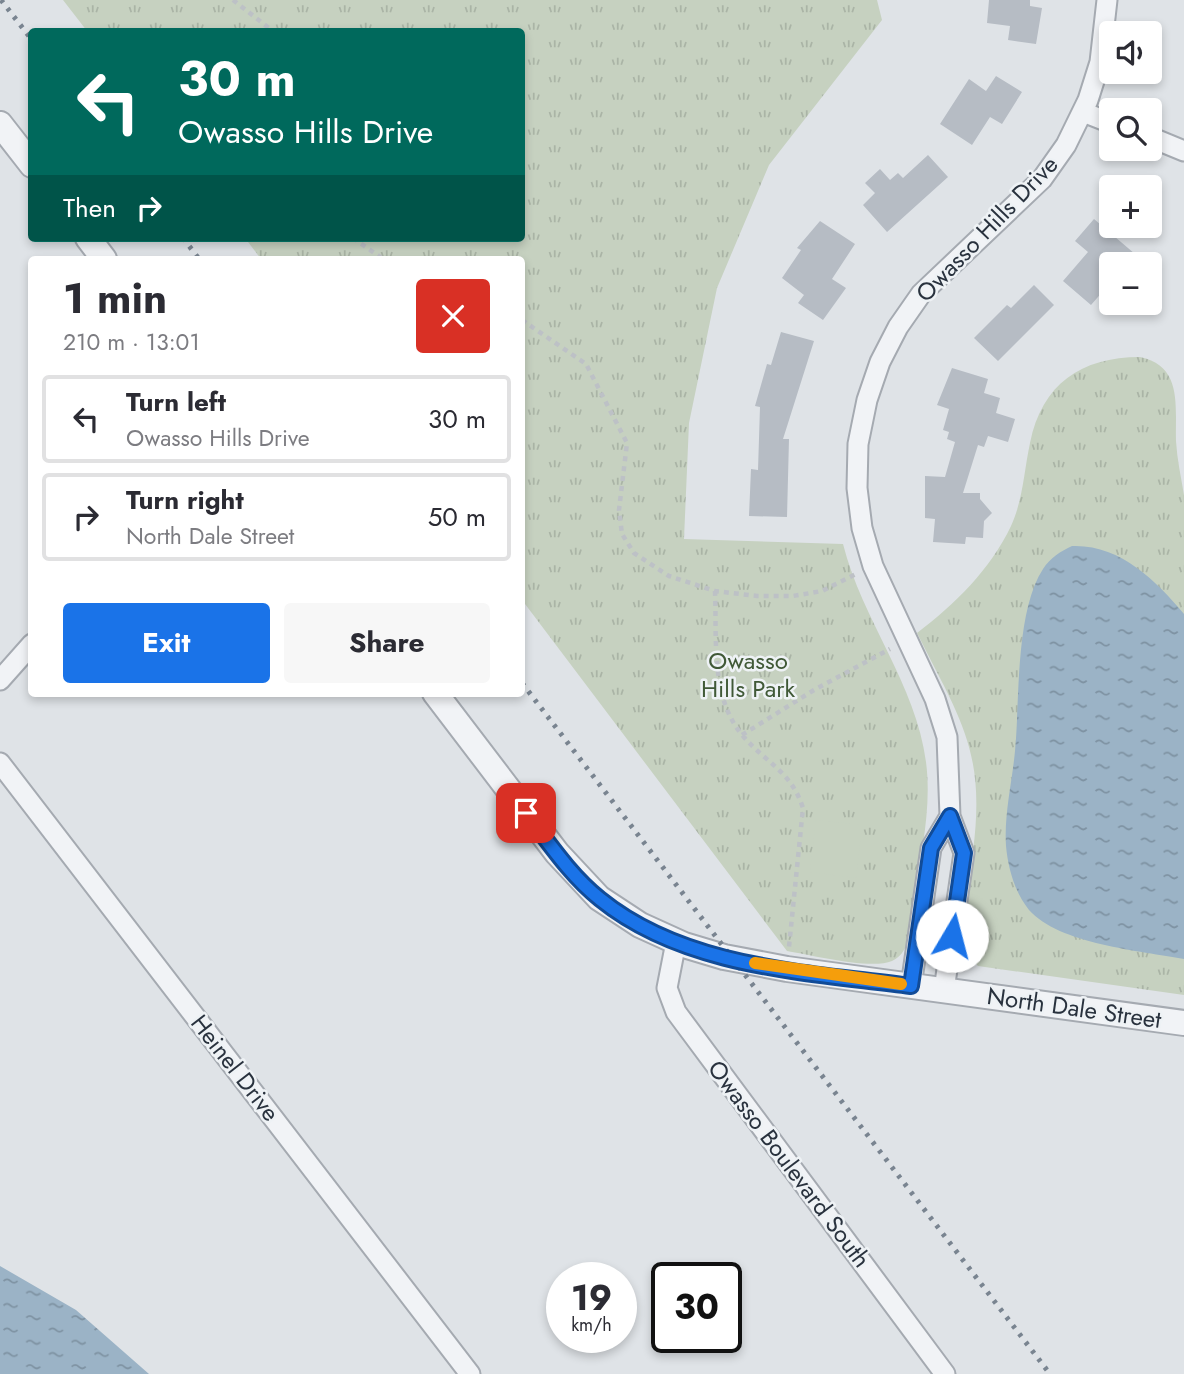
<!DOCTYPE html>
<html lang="en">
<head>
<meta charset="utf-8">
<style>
  body { margin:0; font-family:Jost,sans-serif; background:#f7f7f7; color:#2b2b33; height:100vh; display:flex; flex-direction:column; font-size:26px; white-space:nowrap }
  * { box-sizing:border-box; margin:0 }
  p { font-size:23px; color:#7c7c81 }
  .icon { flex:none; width:38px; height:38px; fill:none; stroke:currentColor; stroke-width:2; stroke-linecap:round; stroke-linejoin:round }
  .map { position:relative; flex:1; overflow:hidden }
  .panel { position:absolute; left:28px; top:256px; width:497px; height:441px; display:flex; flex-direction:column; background:#fff; border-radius:7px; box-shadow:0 4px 10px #0003 }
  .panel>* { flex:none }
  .banner { position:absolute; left:28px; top:28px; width:497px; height:214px; border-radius:7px; box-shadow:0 4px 10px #0003; background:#00695c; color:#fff; overflow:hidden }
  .fabs { position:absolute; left:1099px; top:21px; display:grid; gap:14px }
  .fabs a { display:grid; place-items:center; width:63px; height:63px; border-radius:7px; background:#fff; box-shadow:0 4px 10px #0003; font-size:35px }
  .speed { position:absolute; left:546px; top:1262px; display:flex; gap:14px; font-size:35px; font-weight:700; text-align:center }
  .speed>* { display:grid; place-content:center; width:91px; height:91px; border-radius:50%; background:#fff; box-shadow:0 4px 10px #0003; line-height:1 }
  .speed small { font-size:18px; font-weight:400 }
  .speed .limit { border:4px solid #111; border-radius:10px; background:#fff; color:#111 }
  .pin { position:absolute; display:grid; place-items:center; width:60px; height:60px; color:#fff; margin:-30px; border-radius:14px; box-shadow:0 4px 10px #0006 }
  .me { position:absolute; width:77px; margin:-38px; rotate:8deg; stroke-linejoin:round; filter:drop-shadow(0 0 5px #0008) }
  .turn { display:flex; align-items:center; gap:24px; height:147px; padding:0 35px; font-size:32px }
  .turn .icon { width:91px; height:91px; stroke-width:2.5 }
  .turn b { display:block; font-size:49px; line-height:60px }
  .then { display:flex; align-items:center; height:66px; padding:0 35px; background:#0003; gap:14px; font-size:26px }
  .round { display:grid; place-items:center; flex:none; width:74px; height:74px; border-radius:7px; background:#f7f7f7 }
  .summary { display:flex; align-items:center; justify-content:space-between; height:119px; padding:0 35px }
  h1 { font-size:42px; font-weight:700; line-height:52px }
  .primary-button { display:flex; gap:14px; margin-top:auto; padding:14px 35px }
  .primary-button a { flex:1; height:80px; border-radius:7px; background:#1a73e8; color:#fff; font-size:28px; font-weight:700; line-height:80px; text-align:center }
  .primary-button a+a { background:#f7f7f7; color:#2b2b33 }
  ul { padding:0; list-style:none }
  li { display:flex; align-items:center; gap:21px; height:88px; margin:0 14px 10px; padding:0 21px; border:4px solid #e1e1e2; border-radius:7px }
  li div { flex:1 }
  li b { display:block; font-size:26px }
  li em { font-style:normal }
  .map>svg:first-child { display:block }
  .grass { fill:url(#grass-tufts) }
  .pitch { fill:#c6d1c0 }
  .water { fill:url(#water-ripples) }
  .building { fill:#b6bcc4 }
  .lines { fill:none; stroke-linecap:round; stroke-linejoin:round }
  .minor-casing { stroke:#a5aab1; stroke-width:23 }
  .tertiary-casing { stroke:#a5aab1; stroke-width:28 }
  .path { stroke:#bdc1c6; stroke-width:4.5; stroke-dasharray:5 5; stroke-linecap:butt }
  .minor { stroke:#f1f3f6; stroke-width:19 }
  .tertiary { stroke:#f1f3f6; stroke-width:24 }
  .rail { stroke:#798490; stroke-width:5; stroke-dasharray:3.5 7; stroke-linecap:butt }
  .route-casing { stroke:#114b97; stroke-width:18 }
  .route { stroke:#1a73e8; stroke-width:12 }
  .slow { stroke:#f59e0b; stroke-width:12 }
  .labels { text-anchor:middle; stroke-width:5; stroke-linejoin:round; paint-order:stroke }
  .street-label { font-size:24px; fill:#29323e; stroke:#eef2f5 }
  .park-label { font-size:24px; fill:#405937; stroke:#eef2f5 }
</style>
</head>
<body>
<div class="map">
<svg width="1184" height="1374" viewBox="0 0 1184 1374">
  <defs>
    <pattern id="grass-tufts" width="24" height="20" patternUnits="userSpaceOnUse" patternTransform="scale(1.75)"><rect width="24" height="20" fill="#c6d1c0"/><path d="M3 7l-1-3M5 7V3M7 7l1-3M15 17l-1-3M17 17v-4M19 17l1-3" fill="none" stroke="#aab4a6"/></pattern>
    <pattern id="water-ripples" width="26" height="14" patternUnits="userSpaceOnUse" patternTransform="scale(1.75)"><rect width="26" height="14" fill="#9bb3c6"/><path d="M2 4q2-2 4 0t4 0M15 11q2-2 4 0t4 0" fill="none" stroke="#7e92a2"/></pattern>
  </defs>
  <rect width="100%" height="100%" fill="#dfe3e7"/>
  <path class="grass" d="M 63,0 L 877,0 L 882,20 L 769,165 L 717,288 L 689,423 L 684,539 L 843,544 C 862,620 916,684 926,762 C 932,807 921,854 914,899 C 911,919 913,952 892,961 C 871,970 811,955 787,951 L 522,600 L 522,259 L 261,259 L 245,238 L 522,238 L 522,32 L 87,31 Z
    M 1140,357 C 1183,366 1175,406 1176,441 C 1177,459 1181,477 1184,495 L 1184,995 L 978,966 L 969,956 L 960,958 C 958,923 969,886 973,851 C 986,751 960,719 917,633 C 955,604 990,570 1011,526 C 1023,500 1024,471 1030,443 C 1042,384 1081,357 1140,357 Z"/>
  <path class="pitch" d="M 816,820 L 862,825 L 856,878 L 810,872 Z"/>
  <path class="water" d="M 1072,546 C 1119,544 1156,580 1184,614 L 1184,959 C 1141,951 1059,944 1029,910 C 1015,893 1008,868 1006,846 C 1004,814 1012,783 1015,751 C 1020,700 1015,612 1043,569 C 1050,558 1061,551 1072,546 Z
    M 0,1266 L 76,1310 L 149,1374 L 0,1374 Z"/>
  <path class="building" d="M 989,0 L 1030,0 L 1030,6 L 1042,8 L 1036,44 L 1008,40 L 1010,26 L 987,23 Z
    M 996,76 L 1022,92 L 1002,124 L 990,117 L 972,145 L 940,124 L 969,79 L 986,91 Z
    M 928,155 L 948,177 L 887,232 L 863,205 L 875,193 L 865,183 L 880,169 L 890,180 L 898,173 L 903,178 Z
    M 1094,219 L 1135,254 L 1126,264 L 1111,264 L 1111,282 L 1091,305 L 1063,281 L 1088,252 L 1075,241 Z
    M 820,221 L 855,244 L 832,279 L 846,288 L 823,320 L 798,303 L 804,295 L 782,278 L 801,250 L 797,248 Z
    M 1034,285 L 1054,305 L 998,361 L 974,338 L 1007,305 L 1011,308 Z
    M 781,332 L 814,341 L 783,439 L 789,439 L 787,517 L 749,516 L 751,469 L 758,470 L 760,407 L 755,406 L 767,364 L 771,365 Z
    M 952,368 L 988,379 L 984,393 L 1000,398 L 996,413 L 1015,419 L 1008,442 L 988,436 L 984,447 L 978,445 L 963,493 L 980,493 L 980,499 L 992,513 L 984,521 L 983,538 L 966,537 L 965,544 L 933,542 L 935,519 L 925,518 L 925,476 L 945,477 L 955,442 L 947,439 L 949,432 L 943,430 L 949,409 L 937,405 Z"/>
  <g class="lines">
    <g class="minor-casing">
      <path id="minor" d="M 1083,112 L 1111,123
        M 1150,137 L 1184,151
        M 0,680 L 32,644
        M 0,763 L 470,1374
        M 676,942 L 667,988 L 676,1012 L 945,1374
        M 911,986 L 931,848 L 950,816
        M 944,990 L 964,853 L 950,816 L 947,737 L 935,699 L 873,566 L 862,528 L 857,488 L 858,444 L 867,400 L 880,362 L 898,327 L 921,294 L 1042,179 L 1066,145 L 1088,100 L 1100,62 L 1107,0"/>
    </g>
    <g class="tertiary-casing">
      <path id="tertiary" d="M 0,124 L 32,165
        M 88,238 L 104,259
        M 435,693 L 557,853 L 599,898 L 640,925 L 684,945 L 724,957 L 787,969 L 1184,1023"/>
    </g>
    <path class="path" d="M 233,0 L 274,32
      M 353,238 L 383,259
      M 522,320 L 586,364 L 627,443 L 619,510 L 622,534 L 634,553 L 669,576 L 715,591 L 757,596 L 793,596 L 822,591 L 856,574
      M 715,591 C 717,638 710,698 743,736 C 767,764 791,771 803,808 L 789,947
      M 742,735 L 814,690 L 890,649"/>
    <use href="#minor" class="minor"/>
    <use href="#tertiary" class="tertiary"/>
    <path class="rail" d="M 1,0 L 32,40
      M 183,238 L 199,259
      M 522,683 L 1050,1374"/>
  </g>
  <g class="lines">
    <g class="route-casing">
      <path id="route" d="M 526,813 C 549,843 570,875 600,899 C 685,968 806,972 911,986 L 931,848 L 950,816 L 964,853 L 952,936"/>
    </g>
    <use href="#route" class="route"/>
    <path class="slow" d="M 755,963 L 901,984"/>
  </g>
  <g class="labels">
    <g class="street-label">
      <text transform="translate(987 229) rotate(-46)" y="8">Owasso Hills Drive</text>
      <text transform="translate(1074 1008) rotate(8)" y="8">North Dale Street</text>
      <text transform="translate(235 1068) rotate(52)" y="8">Heinel Drive</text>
      <text transform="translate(789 1164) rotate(53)" y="8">Owasso Boulevard South</text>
    </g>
    <g class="park-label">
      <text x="748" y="669">Owasso<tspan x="748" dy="28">Hills Park</tspan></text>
    </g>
  </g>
</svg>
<div class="fabs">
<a><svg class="icon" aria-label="sound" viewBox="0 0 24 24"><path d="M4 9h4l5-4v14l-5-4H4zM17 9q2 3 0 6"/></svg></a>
<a><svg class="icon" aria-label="search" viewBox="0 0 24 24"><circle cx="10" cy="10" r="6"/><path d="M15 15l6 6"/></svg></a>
<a>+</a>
<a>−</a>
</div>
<div class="speed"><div>19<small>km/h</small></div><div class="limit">30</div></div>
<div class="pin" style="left:526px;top:813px;background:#d93025"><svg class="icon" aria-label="arrive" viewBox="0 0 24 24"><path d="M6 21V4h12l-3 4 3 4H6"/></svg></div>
<svg class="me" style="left:952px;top:936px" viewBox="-20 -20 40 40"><circle r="19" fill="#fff"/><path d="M0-13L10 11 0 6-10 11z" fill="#1a73e8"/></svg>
<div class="banner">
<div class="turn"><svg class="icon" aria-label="left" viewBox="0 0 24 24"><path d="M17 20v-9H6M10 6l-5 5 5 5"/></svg><div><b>30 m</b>Owasso Hills Drive</div></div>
<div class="then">Then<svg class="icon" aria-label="right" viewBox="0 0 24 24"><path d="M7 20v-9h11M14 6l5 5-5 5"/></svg></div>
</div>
<section class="panel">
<div class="summary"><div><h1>1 min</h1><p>210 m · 13:01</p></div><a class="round" style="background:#d93025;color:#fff"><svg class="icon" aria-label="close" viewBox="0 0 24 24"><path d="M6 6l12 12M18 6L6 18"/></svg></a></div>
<ul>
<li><svg class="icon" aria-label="left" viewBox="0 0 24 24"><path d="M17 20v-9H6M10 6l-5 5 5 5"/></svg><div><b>Turn left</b><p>Owasso Hills Drive</p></div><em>30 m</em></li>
<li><svg class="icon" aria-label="right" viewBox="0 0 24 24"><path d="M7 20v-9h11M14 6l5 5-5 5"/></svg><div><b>Turn right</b><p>North Dale Street</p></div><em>50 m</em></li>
</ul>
<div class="primary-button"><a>Exit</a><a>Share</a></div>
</section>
</div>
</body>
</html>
